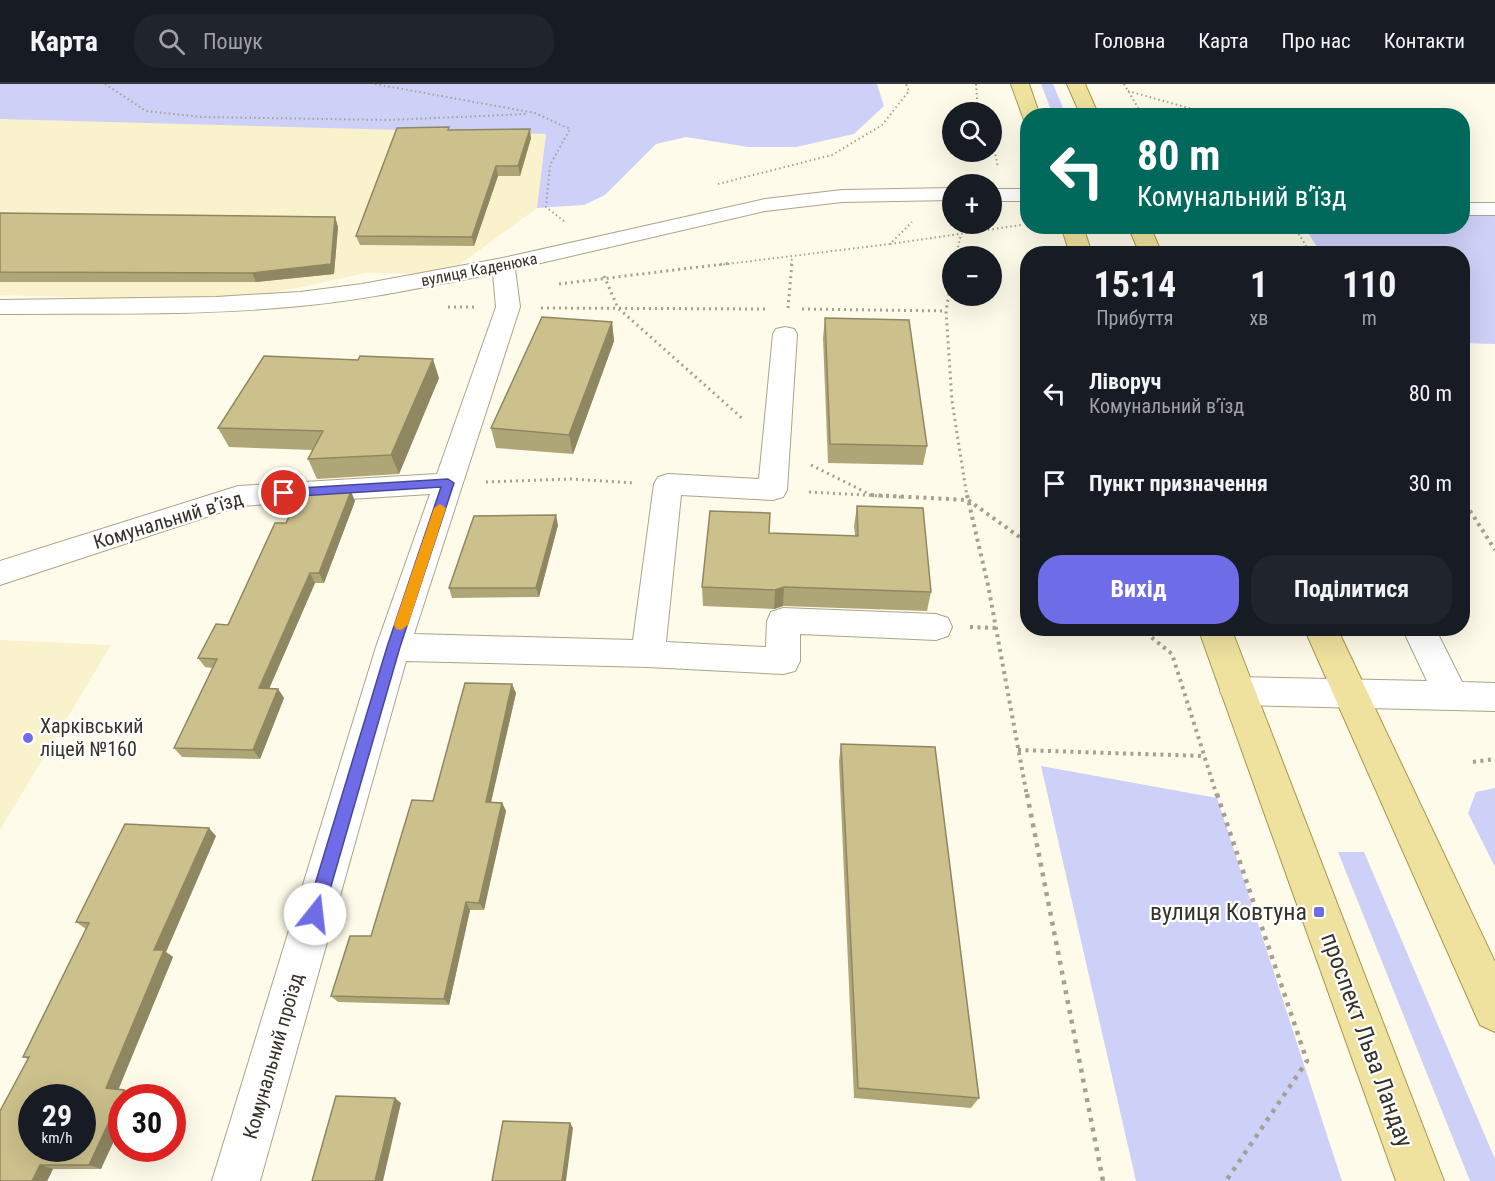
<!DOCTYPE html>
<html lang="uk">
<head>
<meta charset="utf-8">
<style>
  body { margin:0; font-family:"Roboto Condensed",sans-serif; background:#20242c; color:#f1f3f6; height:100vh; display:flex; flex-direction:column; font-size:22px; white-space:nowrap }
  * { box-sizing:border-box; margin:0 }
  p { font-size:20px; color:#9ea1a6 }
  .icon { flex:none; width:33px; height:33px; fill:none; stroke:currentColor; stroke-width:2; stroke-linecap:round; stroke-linejoin:round }
  .map { position:relative; flex:1; overflow:hidden }
  .details { position:absolute; left:1020px; top:162px; width:450px; height:390px; display:flex; flex-direction:column; background:#171b24; border-radius:24px; box-shadow:0 6px 24px #0002 }
  .details>* { flex:none }
  .hud { position:absolute; left:1020px; top:24px; width:450px; height:126px; border-radius:24px; box-shadow:0 6px 24px #0002; background:#00695c; color:#fff; overflow:hidden }
  .buttons { position:absolute; left:942px; top:18px; display:grid; gap:12px }
  .buttons a { display:grid; place-items:center; width:60px; height:60px; border-radius:50%; background:#171b24; box-shadow:0 6px 24px #0002; font-size:30px }
  .speed { position:absolute; left:18px; top:1000px; display:flex; gap:12px; font-size:30px; font-weight:700; text-align:center }
  .speed>* { display:grid; place-content:center; width:78px; height:78px; border-radius:50%; background:#171b24; box-shadow:0 6px 24px #0002; line-height:1 }
  .speed small { font-size:15px; font-weight:400 }
  .speed .limit { border:9px solid #d22; background:#fff; color:#111 }
  .pin { position:absolute; display:grid; place-items:center; width:51px; height:51px; color:#fff; margin:-26px; border:3px solid #fff; border-radius:50%; box-shadow:0 2px 6px #0007 }
  .me { position:absolute; width:66px; margin:-33px; rotate:16deg; stroke-linejoin:round; filter:drop-shadow(0 0 4px #0008) }
  .turn { display:flex; align-items:center; gap:21px; height:126px; padding:0 18px; font-size:27px }
  .turn .icon { width:78px; height:78px; stroke-width:2.5 }
  .turn b { display:block; font-size:42px; line-height:51px }
  .eta { display:flex; justify-content:space-evenly; align-items:center; height:102px; text-align:center }
  .eta b { font-size:36px; font-weight:700; line-height:42px }
  .button { display:flex; gap:12px; margin-top:auto; padding:12px 18px }
  .button a { flex:1; height:69px; border-radius:24px; background:#6e6de7; color:#fff; font-size:24px; font-weight:700; line-height:69px; text-align:center }
  .button a+a { background:#20242c; color:#f1f3f6 }
  ul { padding:0; list-style:none }
  li { display:flex; align-items:center; gap:18px; height:90px; padding:0 18px }
  li div { flex:1 }
  li b { display:block; font-size:22px }
  li em { font-style:normal }
  header { display:flex; align-items:center; gap:36px; box-sizing:border-box; height:84px; padding:0 30px; background:#171b24; border-bottom:2px solid #363941 }
  header strong { font-size:28px }
  nav { display:flex; gap:33px; margin-inline-start:auto; font-size:21px }
  .search { width:420px; height:54px; background:#20242c; display:flex; align-items:center; gap:15px; box-sizing:border-box; padding:0 21px; border-radius:24px; color:#9ea1a6; font-size:22px }
  .map>svg:first-child { display:block }
  .built { fill:#faf2cc }
  .green { fill:#cdd1f8 }
  .lines { fill:none; stroke-linecap:round; stroke-linejoin:round }
  .minor-casing { stroke:#aaa488; stroke-width:2 }
  .major-casing { stroke:#a7974b; stroke-width:2 }
  .path-far3 { stroke:#a4a192; stroke-width:2; stroke-dasharray:1.5 3; stroke-linecap:butt }
  .path-far2 { stroke:#a4a192; stroke-width:3; stroke-dasharray:2 4; stroke-linecap:butt }
  .path-far1 { stroke:#a4a192; stroke-width:4; stroke-dasharray:3 4.5; stroke-linecap:butt }
  .path { stroke:#a4a192; stroke-width:4.5; stroke-dasharray:4 6; stroke-linecap:butt }
  .minor { fill:#fff; fill-rule:evenodd }
  .major { fill:#efe19e; fill-rule:evenodd }
  .wall { fill:#afa678 }
  .shaded-wall { fill:#8f8762 }
  .building { fill:#ccc18c; stroke:#8f8762; stroke-width:1.5; fill-rule:evenodd }
  .route { fill:#6e6de7; stroke:#484796; stroke-width:1.5 }
  .slow { fill:#f59e0b }
  .poi-dot { fill:#6e6de7; stroke:#fff; stroke-width:2 }
  .labels { text-anchor:middle; stroke-width:4.5; stroke-linejoin:round; paint-order:stroke }
  .far-street-label { font-size:16px; fill:#363328; stroke:#fff }
  .street-label { font-size:20px; fill:#363328; stroke:#fff }
  .poi-label { font-size:20px; fill:#363328; stroke:#fff; text-anchor:start }
  .near-poi-label { font-size:24px; fill:#363328; stroke:#fff; text-anchor:end }
  .near-street-label { font-size:24px; fill:#363328; stroke:#fff }
</style>
</head>
<body>
<header>
<strong>Карта</strong>
<div class="search"><svg class="icon" aria-label="search" viewBox="0 0 24 24"><circle cx="10" cy="10" r="6"/><path d="M15 15l6 6"/></svg>Пошук</div>
<nav><a>Головна</a><a>Карта</a><a>Про нас</a><a>Контакти</a></nav>
</header>
<div class="map">
<svg width="1495" height="1097" viewBox="0 0 1495 1097">
  <rect width="100%" height="100%" fill="#fffbea"/>
  <path class="built" d="M 0,34 L 520,48 L 546,50 L 537,124 L 447,190 L 366,189 L 234,218 L 0,211 Z
    M 0,556 L 111,561 L 0,746 Z"/>
  <path class="green" d="M 0,0 L 877,0 L 884,22 L 854,50 L 796,63 L 748,63 L 686,53 L 656,60 L 605,111 L 584,121 L 537,124 L 546,50 L 0,35 Z
    M 1041,0 L 1053,0 L 1066,31 L 1053,31 Z
    M 1463,130 L 1495,132 L 1495,260 L 1463,259 L 1462,170 L 1321,169 L 1305,144 L 1462,142 Z
    M 1041,682 L 1217,714 L 1342,1097 L 1136,1097 Z
    M 1495,704 L 1495,783 L 1468,729 L 1476,708 Z
    M 1338,768 L 1364,768 L 1495,1075 L 1495,1097 L 1470,1097 Z"/>
  <g class="lines">
    <g class="minor-casing">
      <path id="minor" d="M 952,104 L 952,116 L 842,118 L 765,127 L 515,185 L 520,223 L 414,550 L 633,556 L 654,400 L 658,393 L 668,390 L 759,395 L 773,250 L 776,245 L 785,243 L 794,245 L 797,250 L 787,406 L 783,413 L 773,416 L 681,411 L 666,558 L 766,563 L 767,537 L 771,528 L 783,524 L 936,530 L 948,534 L 952,543 L 948,552 L 936,556 L 800,550 L 800,577 L 795,587 L 783,590 L 648,583 L 406,577 L 260,1097 L 212,1097 L 376,563 L 430,410 L 240,422 L 0,501 L 0,477 L 238,402 L 437,390 L 496,223 L 493,190 C 429,202 365,216 300,222 C 201,232 100,229 0,230 L 0,216 L 216,213 L 300,208 L 362,200 L 503,174 L 765,115 L 842,106 Z
        M 992,105 L 1028,105 L 1028,117 L 992,117 Z
        M 1462,119 L 1495,119 L 1495,131 L 1462,131 Z
        M 1402,544 L 1435,544 L 1462,598 L 1495,599 L 1495,627 L 1237,621 L 1225,617 L 1220,607 L 1225,597 L 1237,593 L 1427,597 Z"/>
    </g>
    <g class="major-casing">
      <path id="major" d="M 1011,0 L 1029,0 L 1040,32 L 1028,32 L 1028,37 L 1024,36 Z
        M 1067,0 L 1085,0 L 1099,32 L 1081,32 Z
        M 1061,142 L 1083,142 L 1092,170 L 1070,170 Z
        M 1128,142 L 1150,142 L 1162,170 L 1140,170 Z
        M 1198,544 L 1231,544 L 1444,1097 L 1396,1097 Z
        M 1304,544 L 1337,544 L 1495,878 L 1495,948 L 1480,941 Z"/>
    </g>
    <path class="path-far3" d="M 105,0 L 146,27 L 202,33 L 389,36 L 528,30
      M 375,0 L 535,29 L 570,45 L 550,81 L 546,123 L 565,138
      M 976,0 L 978,28
      M 1124,0 L 1143,32
      M 1128,7 L 1217,32
      M 992,53 L 998,84
      M 718,100 L 832,71 L 882,41 L 909,7 L 906,0
      M 1294,142 L 1311,170
      M 890,160 L 1021,141
      M 956,172 L 961,150
      M 719,181 L 890,160 L 912,138
      M 791,181 L 792,174"/>
    <path class="path-far2" d="M 604,192 L 618,224 L 743,335
      M 952,192 L 946,227 L 952,317 L 967,413
      M 559,200 L 732,179
      M 448,223 L 474,223
      M 541,224 L 768,225
      M 788,224 L 792,179
      M 802,225 L 946,227
      M 811,381 L 871,411
      M 486,398 L 570,395 L 634,399
      M 809,408 L 901,413"/>
    <path class="path-far1" d="M 871,411 L 968,416 L 1028,459
      M 967,411 L 988,501 L 1027,712
      M 1462,414 L 1495,466
      M 970,543 L 996,544
      M 1140,544 L 1172,570 L 1217,712
      M 1018,666 L 1204,672
      M 1473,678 L 1495,675"/>
    <path class="path" d="M 1027,710 L 1103,1097
      M 1217,710 L 1307,977 L 1226,1097"/>
    <use href="#minor" class="minor"/>
    <use href="#major" class="major"/>
  </g>
  <path class="wall" d="M 450,46 L 531,54 L 520,92 L 498,92 L 474,162 L 360,161 L 356,152 Z
    M 0,129 L 335,133 L 338,143 L 334,190 L 256,198 L 0,198 Z
    M 825,234 L 927,362 L 923,381 L 828,379 L 823,254 Z
    M 612,238 L 614,257 L 573,370 L 496,364 L 491,344 Z
    M 439,294 L 399,390 L 317,395 L 308,375 L 313,366 L 229,363 L 218,344 Z
    M 355,417 L 324,499 L 315,499 L 269,605 L 278,605 L 284,614 L 260,675 L 182,673 L 174,664 L 212,584 L 205,583 L 198,574 L 228,541 L 286,439 Z
    M 857,422 L 931,508 L 927,527 L 783,522 L 774,525 L 703,522 L 702,503 L 769,449 L 855,452 L 854,442 Z
    M 558,441 L 539,513 L 452,514 L 449,504 Z
    M 516,609 L 491,718 L 502,719 L 506,727 L 484,826 L 470,826 L 449,921 L 338,918 L 331,912 L 371,852 L 433,717 Z
    M 841,660 L 979,1014 L 971,1024 L 854,1014 L 839,677 Z
    M 216,752 L 166,868 L 173,873 L 118,1005 L 124,1006 L 135,1011 L 134,1014 L 122,1014 L 101,1085 L 53,1085 L 47,1097 L 0,1097 L 28,975 L 23,973 L 86,845 L 76,838 Z"/>
  <path class="shaded-wall" d="M 530,45 L 531,54 L 520,92 L 518,82 Z
    M 496,82 L 498,92 L 474,162 L 472,153 Z
    M 335,133 L 338,143 L 334,190 L 256,198 L 252,189 Z
    M 612,238 L 614,257 L 573,370 L 569,351 Z
    M 433,275 L 439,294 L 399,390 L 391,371 Z
    M 351,407 L 355,417 L 324,499 L 319,489 Z
    M 556,431 L 558,441 L 539,513 L 536,504 Z
    M 310,489 L 315,499 L 265,614 L 259,604 Z
    M 784,503 L 783,522 L 774,525 L 775,506 Z
    M 512,600 L 516,609 L 489,727 L 486,718 Z
    M 278,605 L 284,614 L 260,675 L 253,666 Z
    M 502,719 L 506,727 L 484,826 L 479,819 Z
    M 209,744 L 216,752 L 166,868 L 173,873 L 117,1009 L 106,1004 L 154,866 Z
    M 466,818 L 470,826 L 449,921 L 444,915 Z
    M 124,1006 L 135,1011 L 134,1014 L 122,1014 L 122,1040 L 101,1085 L 89,1081 Z
    M 395,1014 L 401,1019 L 383,1097 L 375,1097 Z
    M 570,1039 L 573,1044 L 566,1097 L 562,1097 Z
    M 40,1081 L 53,1085 L 47,1097 L 32,1097 Z"/>
  <path class="building" d="M 449,43 L 448,46 L 530,45 L 518,82 L 496,82 L 472,153 L 356,152 L 397,44 Z
    M 0,129 L 335,133 L 331,180 L 252,189 L 0,188 Z
    M 542,233 L 612,238 L 569,351 L 491,344 Z
    M 825,234 L 909,236 L 927,362 L 830,360 Z
    M 264,272 L 358,276 L 360,272 L 433,275 L 391,371 L 308,375 L 323,347 L 218,344 Z
    M 351,407 L 319,489 L 310,489 L 259,604 L 278,605 L 253,666 L 174,664 L 217,575 L 198,574 L 216,540 L 228,541 L 275,439 L 286,439 L 300,410 Z
    M 857,422 L 923,424 L 931,508 L 784,503 L 775,506 L 702,503 L 710,427 L 770,429 L 769,449 L 858,452 Z
    M 556,431 L 536,504 L 449,504 L 474,432 Z
    M 465,599 L 512,600 L 486,718 L 502,719 L 479,819 L 466,818 L 444,915 L 331,912 L 350,852 L 371,852 L 412,716 L 433,717 Z
    M 841,660 L 935,663 L 979,1014 L 858,1004 Z
    M 125,740 L 209,744 L 154,866 L 164,866 L 106,1004 L 124,1006 L 89,1081 L 40,1081 L 32,1097 L 0,1097 L 0,1027 L 29,973 L 23,973 L 89,839 L 76,838 ZM 32,1014 L 82,1014 L 82,1065 L 32,1065 Z
    M 336,1012 L 395,1014 L 375,1097 L 312,1097 Z
    M 503,1037 L 570,1039 L 562,1097 L 492,1097 Z"/>
  <path class="route" d="M 448,395 L 454,399 L 400,563 L 323,830 L 321,836 L 315,838 L 309,836 L 306,830 L 387,563 L 441,403 L 284,413 L 278,409 L 284,405 Z"/>
  <path class="slow" d="M 440,420 L 446,424 L 408,541 L 401,546 L 396,545 L 394,541 L 434,424 Z"/>
  <g class="poi-dot">
    <circle cx="28" cy="654" r="6"/>
    <rect x="1313" y="822" width="12" height="12" rx="3"/>
  </g>
  <g class="labels">
    <g class="far-street-label">
      <text transform="translate(479 185) rotate(-11)" y="6">вулиця Каденюка</text>
    </g>
    <g class="street-label">
      <text transform="translate(168 436) rotate(-17)" y="7">Комунальний в’їзд</text>
      <text transform="translate(273 972) rotate(-74)" y="7">Комунальний проїзд</text>
    </g>
    <g class="poi-label">
      <text x="40" y="649">Харківський<tspan x="40" dy="23">ліцей №160</tspan></text>
    </g>
    <g class="near-poi-label">
      <text x="1307" y="836">вулиця Ковтуна</text>
    </g>
    <g class="near-street-label">
      <text transform="translate(1367 956) rotate(70)" y="8">проспект Льва Ландау</text>
    </g>
  </g>
</svg>
<div class="buttons">
<a><svg class="icon" aria-label="search" viewBox="0 0 24 24"><circle cx="10" cy="10" r="6"/><path d="M15 15l6 6"/></svg></a>
<a>+</a>
<a>−</a>
</div>
<div class="speed"><div>29<small>km/h</small></div><div class="limit">30</div></div>
<div class="pin" style="left:284px;top:409px;background:#d93025"><svg class="icon" aria-label="arrive" viewBox="0 0 24 24"><path d="M6 21V4h12l-3 4 3 4H6"/></svg></div>
<svg class="me" style="left:315px;top:830px" viewBox="-20 -20 40 40"><circle r="19" fill="#fff"/><path d="M0-13L10 11 0 6-10 11z" fill="#6e6de7"/></svg>
<div class="hud">
<div class="turn"><svg class="icon" aria-label="left" viewBox="0 0 24 24"><path d="M17 20v-9H6M10 6l-5 5 5 5"/></svg><div><b>80 m</b>Комунальний в’їзд</div></div>
</div>
<section class="details">
<div class="eta">
<div><b>15:14</b><p>Прибуття</p></div>
<div><b>1</b><p>хв</p></div>
<div><b>110</b><p>m</p></div>
</div>
<ul>
<li><svg class="icon" aria-label="left" viewBox="0 0 24 24"><path d="M17 20v-9H6M10 6l-5 5 5 5"/></svg><div><b>Ліворуч</b><p>Комунальний в’їзд</p></div><em>80 m</em></li>
<li><svg class="icon" aria-label="arrive" viewBox="0 0 24 24"><path d="M6 21V4h12l-3 4 3 4H6"/></svg><div><b>Пункт призначення</b></div><em>30 m</em></li>
</ul>
<div class="button"><a>Вихід</a><a>Поділитися</a></div>
</section>
</div>
</body>
</html>
